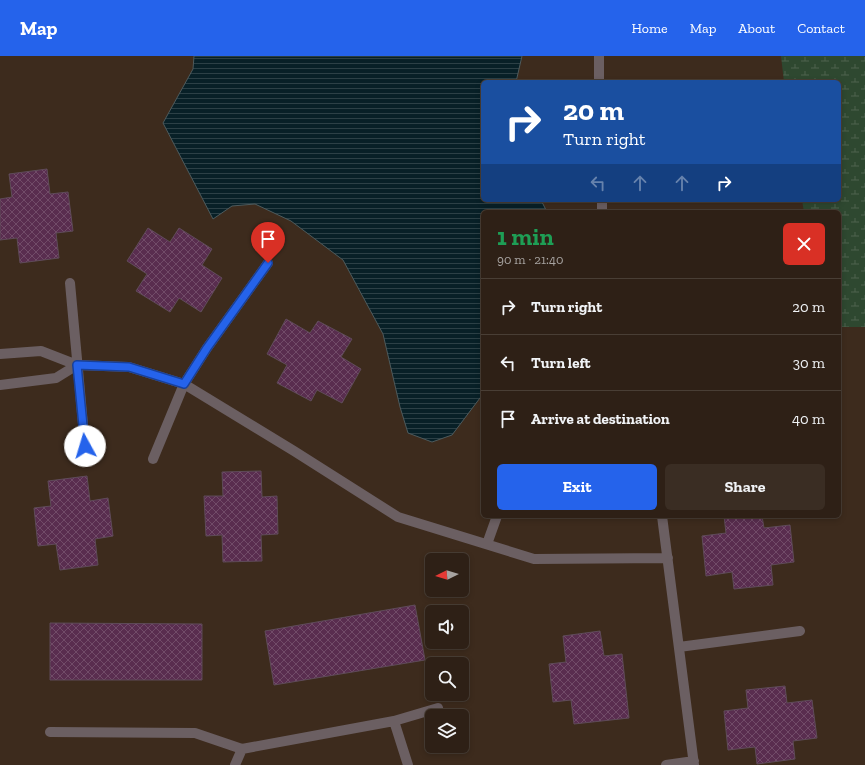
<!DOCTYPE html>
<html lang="en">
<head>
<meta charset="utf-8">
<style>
  body { margin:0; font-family:"Zilla Slab",serif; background:#3a2d23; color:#f1f3f6; height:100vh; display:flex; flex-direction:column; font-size:15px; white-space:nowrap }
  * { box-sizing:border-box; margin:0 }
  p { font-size:13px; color:#a7a3a1 }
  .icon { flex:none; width:22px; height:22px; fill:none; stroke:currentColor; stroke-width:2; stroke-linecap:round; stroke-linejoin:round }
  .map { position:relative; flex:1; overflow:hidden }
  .panel { position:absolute; left:481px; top:154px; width:360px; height:308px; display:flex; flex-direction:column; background:#2e2016; border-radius:6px; box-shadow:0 2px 6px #0003,0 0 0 1px #493e35 }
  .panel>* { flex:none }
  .guide { position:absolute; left:481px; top:24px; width:360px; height:122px; border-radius:6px; box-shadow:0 2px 6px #0003,0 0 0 1px #493e35; background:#1a4fa0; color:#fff; overflow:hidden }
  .needle { width:26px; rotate:265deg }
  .tools { position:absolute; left:425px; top:497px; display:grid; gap:8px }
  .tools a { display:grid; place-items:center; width:44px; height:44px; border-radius:6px; background:#2e2016; box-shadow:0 2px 6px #0003,0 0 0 1px #493e35; font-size:20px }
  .pin { position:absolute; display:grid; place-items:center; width:34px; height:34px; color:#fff; margin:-41px -17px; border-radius:50% 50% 50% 0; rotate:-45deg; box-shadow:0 0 4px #0007 }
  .pin .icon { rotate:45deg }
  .me { position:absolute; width:44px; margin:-22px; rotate:354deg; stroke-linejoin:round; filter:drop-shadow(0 0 3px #0008) }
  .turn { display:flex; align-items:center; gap:14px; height:84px; padding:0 16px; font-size:18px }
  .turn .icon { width:52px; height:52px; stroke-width:2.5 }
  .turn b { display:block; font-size:28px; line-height:34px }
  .lanes { display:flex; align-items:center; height:38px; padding:0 16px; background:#0003; justify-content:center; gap:20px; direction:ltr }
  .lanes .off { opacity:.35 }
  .round { display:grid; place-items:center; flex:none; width:42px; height:42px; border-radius:6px; background:#3a2d23 }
  .head { display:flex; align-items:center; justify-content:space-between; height:68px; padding:0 16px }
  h1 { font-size:24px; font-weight:700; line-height:30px; color:#1e9e55 }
  .button { display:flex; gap:8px; margin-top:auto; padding:8px 16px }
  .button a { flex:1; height:46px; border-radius:6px; background:#2563eb; color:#fff; font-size:16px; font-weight:700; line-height:46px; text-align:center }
  .button a+a { background:#3a2d23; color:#f1f3f6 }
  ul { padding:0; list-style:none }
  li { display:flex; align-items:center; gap:12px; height:56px; padding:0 16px; border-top:1px solid #493e35 }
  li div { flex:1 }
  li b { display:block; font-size:15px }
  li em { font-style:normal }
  header { display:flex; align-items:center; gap:24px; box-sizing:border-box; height:56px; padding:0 20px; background:#2563eb; color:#fff }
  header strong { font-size:19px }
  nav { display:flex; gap:22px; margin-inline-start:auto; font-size:14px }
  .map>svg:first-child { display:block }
  .wetland { fill:url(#wetland-marsh) }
  .water { fill:url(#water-rules); stroke:#4d5a5c }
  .building { fill:url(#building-cross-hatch); stroke:#5f4b59 }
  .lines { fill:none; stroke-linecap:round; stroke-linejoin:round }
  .service { stroke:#6b5f62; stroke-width:10 }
  .route-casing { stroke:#184099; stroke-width:10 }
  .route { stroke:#2563eb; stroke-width:7 }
</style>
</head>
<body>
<header>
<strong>Map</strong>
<nav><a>Home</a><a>Map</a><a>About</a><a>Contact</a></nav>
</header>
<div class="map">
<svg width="865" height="709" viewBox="0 0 865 709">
  <defs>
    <pattern id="wetland-marsh" width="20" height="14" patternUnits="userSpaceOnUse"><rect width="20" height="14" fill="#2e4830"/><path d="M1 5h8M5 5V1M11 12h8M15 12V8" fill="none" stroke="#4d624d"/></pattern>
    <pattern id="water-rules" width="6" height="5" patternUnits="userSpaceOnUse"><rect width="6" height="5" fill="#082027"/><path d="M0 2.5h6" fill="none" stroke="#2c4046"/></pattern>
    <pattern id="building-cross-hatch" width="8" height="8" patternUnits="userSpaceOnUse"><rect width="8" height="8" fill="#592d4f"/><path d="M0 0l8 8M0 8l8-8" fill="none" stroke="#714b68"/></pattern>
  </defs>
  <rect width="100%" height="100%" fill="#3d2b1d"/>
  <path class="wetland" d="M 781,0 L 865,0 L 865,271 L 839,271 L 839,156 L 804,156 L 802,144 L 839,144 L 839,26 L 784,26 Z"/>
  <path class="water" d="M 194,0 L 522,0 L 516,26 L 483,26 L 483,144 L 541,144 L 547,156 L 483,156 L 483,338 L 452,379 L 432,386 L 408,377 L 400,351 L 383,278 L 343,204 L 291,165 L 255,148 L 232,150 L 213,163 L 163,67 L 193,13 Z"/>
  <path class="building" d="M 47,113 L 50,138 L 68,136 L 73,175 L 56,177 L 59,202 L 20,207 L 17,182 L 0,184 L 0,143 L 12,141 L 9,118 Z
    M 148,172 L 170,186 L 179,172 L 212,193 L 202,209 L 222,222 L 201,256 L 179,242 L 170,256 L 136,235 L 147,218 L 127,205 Z
    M 286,263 L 310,277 L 318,265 L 352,283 L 341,301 L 361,313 L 342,347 L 317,334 L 311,345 L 277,327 L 287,309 L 267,298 Z
    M 261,415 L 262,441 L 277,440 L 278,478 L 261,479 L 262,505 L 223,506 L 222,479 L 206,480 L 204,440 L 223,440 L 222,416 Z
    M 87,420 L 90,445 L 108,442 L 113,480 L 95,483 L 98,509 L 60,514 L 56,488 L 38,490 L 34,452 L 51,450 L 48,425 Z
    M 724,460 L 762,460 L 764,472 L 790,469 L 794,506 L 771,509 L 773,529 L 734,533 L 732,516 L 706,520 L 702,480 L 726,477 Z
    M 415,549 L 425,604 L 274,629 L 265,575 Z
    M 50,567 L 202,568 L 202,624 L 50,624 Z
    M 600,575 L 604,600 L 622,598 L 629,662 L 574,668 L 571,644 L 553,646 L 549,608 L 566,606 L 563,580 Z
    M 785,630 L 787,647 L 812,644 L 817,682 L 793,685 L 795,703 L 757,708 L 755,691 L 728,694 L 724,655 L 748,652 L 746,634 Z"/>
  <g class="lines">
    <path class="service" d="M 599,0 L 599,26
      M 602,144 L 602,156
      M 70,227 L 85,390
      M 0,298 L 41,295 L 77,309 L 129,311 L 184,328 L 294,395 L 398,461 L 534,503 L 668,502
      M 0,329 L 56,322 L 77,309
      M 153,403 L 184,328 L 207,292 L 268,207
      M 662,460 L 694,709
      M 487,488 L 497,460
      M 679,591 L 800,575
      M 394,665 L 408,709
      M 50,676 L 195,677 L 242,693
      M 235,709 L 242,693 L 394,665 L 438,652
      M 666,709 L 694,705"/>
  </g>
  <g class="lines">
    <g class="route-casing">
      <path id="route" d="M 85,390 L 77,309 L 129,311 L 184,328 L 207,292 L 268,207"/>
    </g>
    <use href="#route" class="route"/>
  </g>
</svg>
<div class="tools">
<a><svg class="needle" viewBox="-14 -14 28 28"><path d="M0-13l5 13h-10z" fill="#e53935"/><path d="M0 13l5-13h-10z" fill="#a7a3a1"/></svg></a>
<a><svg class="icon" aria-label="sound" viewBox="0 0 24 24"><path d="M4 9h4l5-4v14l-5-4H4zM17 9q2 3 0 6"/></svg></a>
<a><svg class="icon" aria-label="search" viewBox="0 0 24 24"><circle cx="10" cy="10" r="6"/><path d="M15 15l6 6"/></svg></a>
<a><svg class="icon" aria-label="layers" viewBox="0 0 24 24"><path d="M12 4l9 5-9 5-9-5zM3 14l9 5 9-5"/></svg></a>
</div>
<div class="pin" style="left:268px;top:207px;background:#d93025"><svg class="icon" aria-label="arrive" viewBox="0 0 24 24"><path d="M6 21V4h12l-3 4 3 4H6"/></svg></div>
<svg class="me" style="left:85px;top:390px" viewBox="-20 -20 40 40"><circle r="19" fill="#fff"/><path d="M0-13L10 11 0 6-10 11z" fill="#2563eb"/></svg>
<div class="guide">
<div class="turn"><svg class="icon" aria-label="right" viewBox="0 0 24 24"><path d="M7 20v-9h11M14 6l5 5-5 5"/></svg><div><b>20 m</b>Turn right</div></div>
<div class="lanes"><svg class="icon off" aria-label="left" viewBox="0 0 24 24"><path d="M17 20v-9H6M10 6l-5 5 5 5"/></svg><svg class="icon off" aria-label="ahead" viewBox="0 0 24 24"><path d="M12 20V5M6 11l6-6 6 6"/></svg><svg class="icon off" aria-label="ahead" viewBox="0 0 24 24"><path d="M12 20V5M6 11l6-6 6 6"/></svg><svg class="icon" aria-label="right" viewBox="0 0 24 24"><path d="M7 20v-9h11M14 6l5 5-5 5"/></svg></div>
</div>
<section class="panel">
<div class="head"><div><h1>1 min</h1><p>90 m · 21:40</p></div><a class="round" style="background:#d93025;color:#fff"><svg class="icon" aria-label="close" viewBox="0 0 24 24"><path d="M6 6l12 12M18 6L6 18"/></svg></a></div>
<ul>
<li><svg class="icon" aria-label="right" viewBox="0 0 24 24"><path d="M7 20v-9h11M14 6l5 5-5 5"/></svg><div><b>Turn right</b></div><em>20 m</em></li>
<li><svg class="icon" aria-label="left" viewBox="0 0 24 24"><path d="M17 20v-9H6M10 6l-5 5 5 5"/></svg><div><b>Turn left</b></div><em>30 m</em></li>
<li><svg class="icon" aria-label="arrive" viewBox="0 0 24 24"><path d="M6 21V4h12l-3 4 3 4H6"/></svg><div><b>Arrive at destination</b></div><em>40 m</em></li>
</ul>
<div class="button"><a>Exit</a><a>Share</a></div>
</section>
</div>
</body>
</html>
